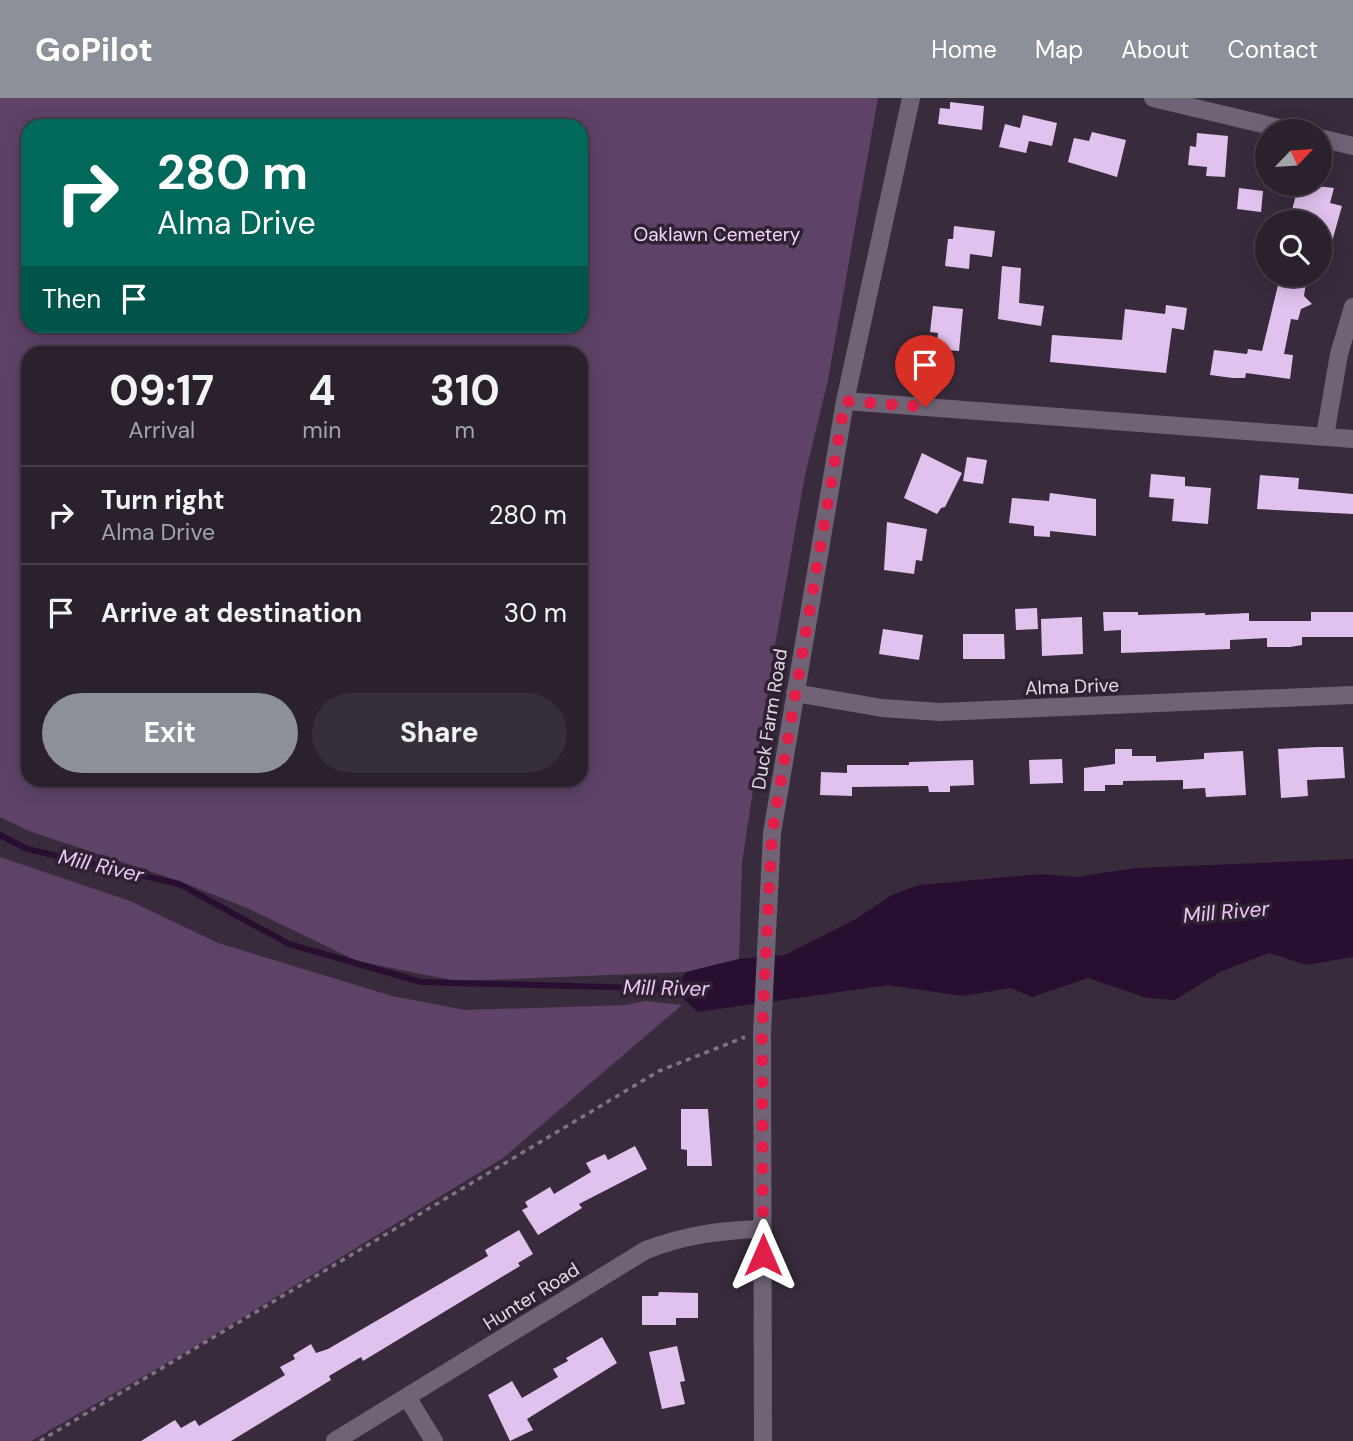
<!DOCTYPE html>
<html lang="en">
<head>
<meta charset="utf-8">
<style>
  body { margin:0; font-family:"DM Sans",sans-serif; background:#362e39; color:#f1f3f6; height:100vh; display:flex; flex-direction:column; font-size:26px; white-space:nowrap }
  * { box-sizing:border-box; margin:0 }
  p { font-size:23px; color:#a5a3aa }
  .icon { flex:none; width:38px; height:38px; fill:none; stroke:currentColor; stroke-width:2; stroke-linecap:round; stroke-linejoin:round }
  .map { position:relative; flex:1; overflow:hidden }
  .sheet { position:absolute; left:21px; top:248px; width:567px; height:441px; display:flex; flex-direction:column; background:#2a212d; border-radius:21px; box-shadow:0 4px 18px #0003,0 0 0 2px #463e49 }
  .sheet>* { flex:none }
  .guide { position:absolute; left:21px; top:21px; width:567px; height:214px; border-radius:21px; box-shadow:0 4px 18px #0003,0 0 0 2px #463e49; background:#00695c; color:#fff; overflow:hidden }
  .needle { width:46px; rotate:65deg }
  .tools { position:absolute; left:1255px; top:21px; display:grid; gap:14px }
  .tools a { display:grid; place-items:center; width:77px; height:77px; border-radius:50%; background:#2a212d; box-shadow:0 4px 18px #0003,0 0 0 2px #463e49; font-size:35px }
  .pin { position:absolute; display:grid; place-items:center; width:60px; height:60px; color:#fff; margin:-72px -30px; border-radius:50% 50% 50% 0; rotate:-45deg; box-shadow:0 0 7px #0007 }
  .pin .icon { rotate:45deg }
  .me { position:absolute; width:77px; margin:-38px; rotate:0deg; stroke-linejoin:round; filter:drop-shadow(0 0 5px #0008) }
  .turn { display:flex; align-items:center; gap:24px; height:147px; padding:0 21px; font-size:32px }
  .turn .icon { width:91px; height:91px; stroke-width:2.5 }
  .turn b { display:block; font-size:49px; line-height:60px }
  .then { display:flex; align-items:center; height:66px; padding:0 21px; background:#0003; gap:14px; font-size:26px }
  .eta { display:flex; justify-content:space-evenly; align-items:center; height:119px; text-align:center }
  .eta b { font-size:42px; font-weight:700; line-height:49px }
  .primary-button { display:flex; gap:14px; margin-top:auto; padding:14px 21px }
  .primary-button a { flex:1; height:80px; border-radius:42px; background:#8c9099; color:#fff; font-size:28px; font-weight:700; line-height:80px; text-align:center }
  .primary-button a+a { background:#362e39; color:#f1f3f6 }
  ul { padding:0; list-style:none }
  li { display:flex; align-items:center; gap:21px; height:98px; padding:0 21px; border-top:2px solid #463e49 }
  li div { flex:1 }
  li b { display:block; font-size:26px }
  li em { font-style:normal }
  header { display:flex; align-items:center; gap:42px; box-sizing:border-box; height:98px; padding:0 35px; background:#8c9099; color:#fff }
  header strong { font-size:33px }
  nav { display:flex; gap:38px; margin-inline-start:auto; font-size:24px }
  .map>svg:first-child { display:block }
  .green { fill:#5e4268; fill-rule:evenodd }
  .water { fill:#280e30 }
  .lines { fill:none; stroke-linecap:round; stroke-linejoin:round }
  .stream { stroke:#280e30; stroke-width:6 }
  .building { fill:#e1c1ed }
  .path { stroke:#7e7482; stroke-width:3.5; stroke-dasharray:5 5; stroke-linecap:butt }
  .minor { stroke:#706375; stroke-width:18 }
  .route { stroke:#e11d48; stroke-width:12; stroke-dasharray:0 21.6 }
  .labels { text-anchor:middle; stroke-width:7; stroke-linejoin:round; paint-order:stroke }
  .park-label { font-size:19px; fill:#f2d6fc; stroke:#2e2232 }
  .street-label { font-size:19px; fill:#e1dae4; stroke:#2e2232 }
  .water-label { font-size:21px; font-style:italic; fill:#ebc6f9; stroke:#2e2232 }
</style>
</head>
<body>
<header>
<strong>GoPilot</strong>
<nav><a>Home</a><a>Map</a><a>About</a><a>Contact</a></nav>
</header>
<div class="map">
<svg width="1353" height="1343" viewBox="0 0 1353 1343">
  <rect width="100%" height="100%" fill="#382c3c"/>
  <path class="green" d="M 0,0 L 878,0 L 828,282 L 805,377 L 774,553 L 742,765 L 739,861 L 686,874 L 456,883 L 357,863 L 247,810 L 179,783 L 29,733 L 0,719 ZM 28,28 L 581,28 L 581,228 L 28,228 ZM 28,256 L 581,256 L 581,682 L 28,682 Z
    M 0,759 L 130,803 L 218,845 L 392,898 L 465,912 L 626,907 L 645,903 L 682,907 L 503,1060 L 191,1251 L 31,1343 L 0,1343 Z"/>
  <path class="water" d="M 1353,761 L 1353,859 L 1306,867 L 1269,855 L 1220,874 L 1175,902 L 1147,900 L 1088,880 L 1032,899 L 1011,890 L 962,898 L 888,887 L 698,914 L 673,891 L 686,874 L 739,861 L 785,857 L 856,821 L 892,797 L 919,787 L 1041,776 L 1075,779 L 1137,770 Z"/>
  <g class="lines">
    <path class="stream" d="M 0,737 L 27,751 L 179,786 L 289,846 L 421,884 L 679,891"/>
  </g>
  <path class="building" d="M 950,4 L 984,8 L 982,32 L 938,26 L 940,10 L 950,11 Z
    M 1023,17 L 1057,25 L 1052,48 L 1029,43 L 1026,55 L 999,49 L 1005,26 L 1020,30 Z
    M 1092,34 L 1126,42 L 1117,79 L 1068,64 L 1074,40 L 1089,43 Z
    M 1197,35 L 1228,38 L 1225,79 L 1206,78 L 1207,69 L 1188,67 L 1190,48 L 1196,49 Z
    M 1299,86 L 1334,90 L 1330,105 L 1342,108 L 1324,172 L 1320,171 L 1320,124 L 1314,124 L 1315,118 L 1292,112 Z
    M 1239,90 L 1263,93 L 1261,114 L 1237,111 Z
    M 954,128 L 995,133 L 992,159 L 970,156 L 969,171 L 945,168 L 948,141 L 953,141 Z
    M 1002,168 L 1021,170 L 1019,205 L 1044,208 L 1041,228 L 998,221 Z
    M 1280,179 L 1306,184 L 1304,198 L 1312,206 L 1301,211 L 1298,222 L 1291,221 L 1284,256 L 1293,257 L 1290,281 L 1246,275 L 1245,280 L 1233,280 L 1210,277 L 1214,252 L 1247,256 L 1248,251 L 1262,253 Z
    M 1166,207 L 1187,210 L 1184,232 L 1172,230 L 1166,275 L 1050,264 L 1052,237 L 1122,242 L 1125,211 L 1165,216 Z
    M 933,208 L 963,211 L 959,253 L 936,251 L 938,235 L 930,234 Z
    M 922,355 L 962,375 L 945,409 L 941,410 L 937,416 L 904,400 Z
    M 967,359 L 987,362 L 983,386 L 963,383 Z
    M 1151,376 L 1185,379 L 1185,388 L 1211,390 L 1208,426 L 1172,423 L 1174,401 L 1149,399 Z
    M 1260,377 L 1299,380 L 1298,391 L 1353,396 L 1353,416 L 1257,411 Z
    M 1050,395 L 1096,401 L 1096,438 L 1050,433 L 1050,439 L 1034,438 L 1034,428 L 1009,425 L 1012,400 L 1049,403 Z
    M 887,424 L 927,431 L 922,463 L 916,462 L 914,476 L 884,472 Z
    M 1037,510 L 1038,531 L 1016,532 L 1015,511 Z
    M 1103,514 L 1138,514 L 1138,517 L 1205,515 L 1205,517 L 1249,515 L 1249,523 L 1311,523 L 1311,514 L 1353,514 L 1353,539 L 1302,539 L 1302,547 L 1290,549 L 1267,549 L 1267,540 L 1230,542 L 1230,551 L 1121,555 L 1121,532 L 1104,533 Z
    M 1082,519 L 1083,556 L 1042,558 L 1041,521 Z
    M 883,531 L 923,537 L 919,562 L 879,556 Z
    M 963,536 L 1004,536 L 1005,561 L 963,561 Z
    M 1318,649 L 1343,649 L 1345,680 L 1307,682 L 1308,698 L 1281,700 L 1278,651 Z
    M 1115,651 L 1132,651 L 1132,658 L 1156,658 L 1156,664 L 1204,661 L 1204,655 L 1243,653 L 1246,697 L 1206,699 L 1205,690 L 1183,691 L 1183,682 L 1123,683 L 1123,687 L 1105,687 L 1105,693 L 1084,693 L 1084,670 L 1115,666 Z
    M 1062,661 L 1063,685 L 1030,686 L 1029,662 Z
    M 973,662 L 974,687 L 950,688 L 950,694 L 929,694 L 928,688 L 852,689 L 852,698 L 820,697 L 821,674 L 847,675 L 847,667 L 909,667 L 909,664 Z
    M 681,1011 L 708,1011 L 712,1068 L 687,1068 L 687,1052 L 681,1051 Z
    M 635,1048 L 647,1071 L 579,1106 L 582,1110 L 538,1137 L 522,1112 L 528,1109 L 525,1104 L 550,1089 L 554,1096 L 591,1074 L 586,1065 L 605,1056 L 608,1062 Z
    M 519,1132 L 533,1156 L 518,1165 L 520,1168 L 363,1263 L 361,1259 L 329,1278 L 331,1282 L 231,1343 L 141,1343 L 175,1322 L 181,1330 L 195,1322 L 199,1328 L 285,1277 L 280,1269 L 295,1261 L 293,1257 L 311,1246 L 316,1255 L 328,1251 L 488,1158 L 485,1152 Z
    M 659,1194 L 698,1195 L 698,1220 L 676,1220 L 676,1227 L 642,1227 L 642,1198 L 658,1198 Z
    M 602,1239 L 617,1265 L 527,1321 L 533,1332 L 510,1343 L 488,1297 L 512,1283 L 522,1300 L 558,1279 L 553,1271 L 568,1263 L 566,1260 Z
    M 677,1248 L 685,1283 L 680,1284 L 685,1306 L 662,1311 L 649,1254 Z"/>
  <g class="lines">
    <path class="path" d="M 40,1343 L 659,973 L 745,939"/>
    <path class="minor" d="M 1153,0 L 1292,33
      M 1320,40 L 1353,48
      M 845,303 L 1353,341
      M 1325,338 L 1339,256 L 1353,209
      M 795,595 L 882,610 L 940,614 L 1353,597
      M 407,1299 L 434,1343
      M 335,1343 L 646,1152 C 685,1137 721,1132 763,1131
      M 763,1343 L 762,935 L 772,735 L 845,303 L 911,0"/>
  </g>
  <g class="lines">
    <path class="route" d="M 763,1157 L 762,935 L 772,735 L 845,303 L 925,309"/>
  </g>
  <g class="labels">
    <g class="park-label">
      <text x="717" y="143">Oaklawn Cemetery</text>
    </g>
    <g class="street-label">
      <text transform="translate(1072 588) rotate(-2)" y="7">Alma Drive</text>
      <text transform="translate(769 621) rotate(-81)" y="7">Duck Farm Road</text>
      <text transform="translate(531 1198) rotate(-32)" y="7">Hunter Road</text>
    </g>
    <g class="water-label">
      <text transform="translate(101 768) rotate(13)" y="7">Mill River</text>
      <text transform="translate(1226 814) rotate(-5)" y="7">Mill River</text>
      <text transform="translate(666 890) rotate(1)" y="7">Mill River</text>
    </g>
  </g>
</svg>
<div class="tools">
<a><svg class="needle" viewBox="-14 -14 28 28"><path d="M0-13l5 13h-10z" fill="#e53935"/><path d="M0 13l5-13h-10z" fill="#a5a3aa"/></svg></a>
<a><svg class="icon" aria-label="search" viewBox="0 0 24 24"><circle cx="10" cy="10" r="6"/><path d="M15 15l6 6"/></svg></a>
</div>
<div class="pin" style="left:925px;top:309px;background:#d93025"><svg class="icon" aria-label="arrive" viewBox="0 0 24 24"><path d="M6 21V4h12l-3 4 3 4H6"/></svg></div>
<svg class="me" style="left:763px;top:1157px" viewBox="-20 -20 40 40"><path d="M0-17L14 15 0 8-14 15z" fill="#e11d48" stroke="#fff" stroke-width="4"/></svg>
<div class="guide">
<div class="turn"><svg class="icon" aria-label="right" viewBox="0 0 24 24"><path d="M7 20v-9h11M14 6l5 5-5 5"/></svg><div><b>280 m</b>Alma Drive</div></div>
<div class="then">Then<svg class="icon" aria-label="arrive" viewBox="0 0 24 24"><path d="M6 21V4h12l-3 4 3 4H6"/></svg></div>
</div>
<section class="sheet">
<div class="eta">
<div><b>09:17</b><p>Arrival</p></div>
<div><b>4</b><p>min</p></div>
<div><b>310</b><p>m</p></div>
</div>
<ul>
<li><svg class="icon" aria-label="right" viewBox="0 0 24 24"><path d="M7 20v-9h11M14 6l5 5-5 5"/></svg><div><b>Turn right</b><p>Alma Drive</p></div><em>280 m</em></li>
<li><svg class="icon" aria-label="arrive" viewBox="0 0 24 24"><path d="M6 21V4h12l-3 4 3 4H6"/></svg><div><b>Arrive at destination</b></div><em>30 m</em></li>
</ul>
<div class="primary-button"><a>Exit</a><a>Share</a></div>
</section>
</div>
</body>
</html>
